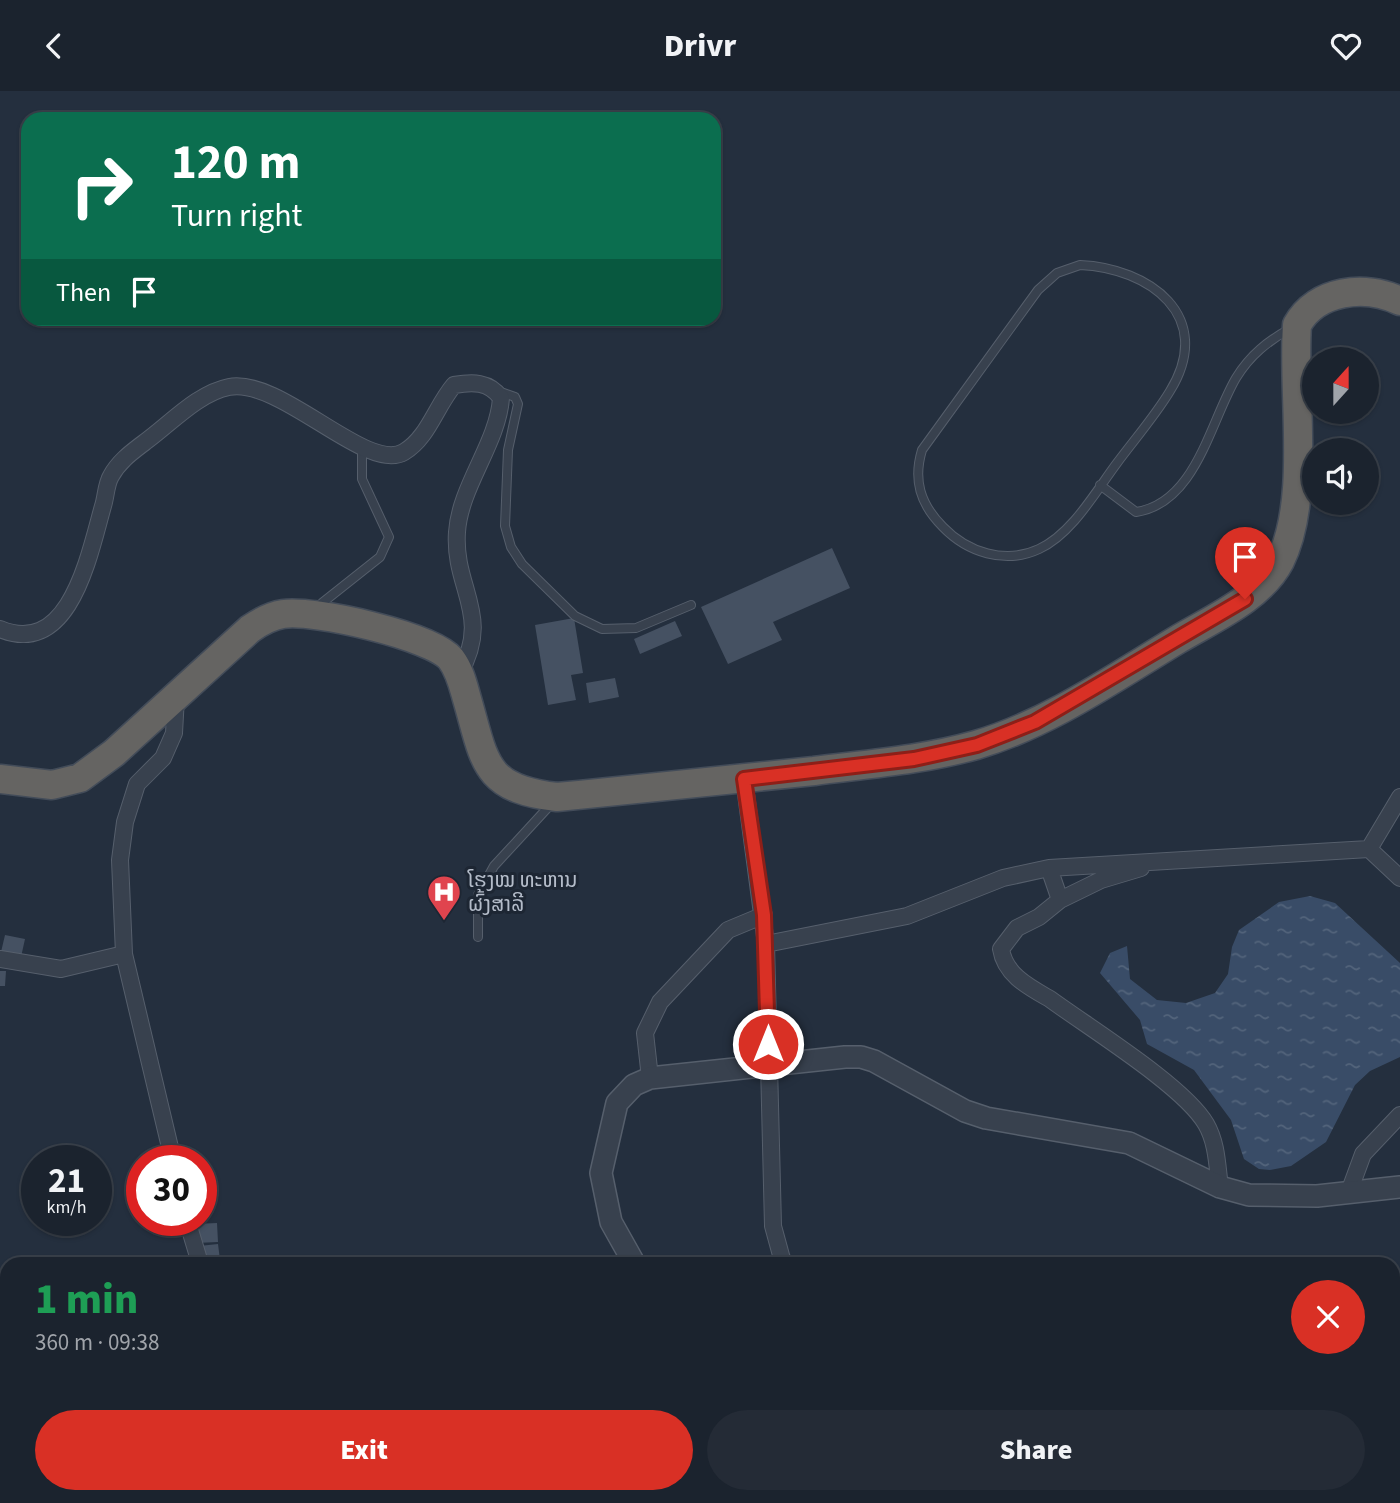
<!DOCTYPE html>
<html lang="en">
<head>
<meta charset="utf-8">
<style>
  body { margin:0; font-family:"Source Sans 3","Noto Sans Lao",sans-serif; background:#242b36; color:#f1f3f6; height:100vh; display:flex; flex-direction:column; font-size:26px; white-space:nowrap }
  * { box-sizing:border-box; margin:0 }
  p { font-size:23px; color:#a0a4aa }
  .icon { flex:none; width:38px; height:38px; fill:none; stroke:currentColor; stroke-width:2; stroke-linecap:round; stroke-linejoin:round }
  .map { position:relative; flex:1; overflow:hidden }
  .drawer { position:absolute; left:0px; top:1166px; width:1400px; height:247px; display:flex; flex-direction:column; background:#1b232e; border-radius:21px 21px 0 0; box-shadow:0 2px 5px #0004,0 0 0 2px #39404a }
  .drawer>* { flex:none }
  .guide { position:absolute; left:21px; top:21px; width:700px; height:214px; border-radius:21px; box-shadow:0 2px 5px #0004,0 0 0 2px #39404a; background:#0b6e4f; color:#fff; overflow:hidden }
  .needle { width:46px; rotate:21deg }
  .controls { position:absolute; left:1302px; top:256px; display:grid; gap:14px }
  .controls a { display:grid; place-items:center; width:77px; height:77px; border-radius:50%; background:#1b232e; box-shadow:0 2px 5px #0004,0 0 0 2px #39404a; font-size:35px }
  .speed { position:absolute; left:21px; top:1054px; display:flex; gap:14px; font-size:35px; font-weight:700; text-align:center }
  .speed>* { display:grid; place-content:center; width:91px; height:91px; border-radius:50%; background:#1b232e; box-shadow:0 2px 5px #0004,0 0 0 2px #39404a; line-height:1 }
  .speed small { font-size:18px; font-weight:400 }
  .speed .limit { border:10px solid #d22; background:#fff; color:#111 }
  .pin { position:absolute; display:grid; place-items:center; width:60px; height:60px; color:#fff; margin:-72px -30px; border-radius:50% 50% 50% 0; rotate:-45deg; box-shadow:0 0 7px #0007 }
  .pin .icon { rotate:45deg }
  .me { position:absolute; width:77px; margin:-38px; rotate:0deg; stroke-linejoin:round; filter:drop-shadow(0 0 5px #0008) }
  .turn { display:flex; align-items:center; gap:24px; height:147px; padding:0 35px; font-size:32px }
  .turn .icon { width:91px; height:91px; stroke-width:2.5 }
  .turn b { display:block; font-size:49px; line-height:60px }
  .then { display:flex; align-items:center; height:66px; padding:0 35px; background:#0003; gap:14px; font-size:26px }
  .round { display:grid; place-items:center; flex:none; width:74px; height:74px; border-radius:37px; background:#242b36 }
  .head { display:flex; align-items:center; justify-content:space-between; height:119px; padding:0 35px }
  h1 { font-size:42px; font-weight:800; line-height:52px; color:#1e9e55 }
  .cta { display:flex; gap:14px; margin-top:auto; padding:14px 35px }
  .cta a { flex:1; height:80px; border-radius:42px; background:#d93025; color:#fff; font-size:28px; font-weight:800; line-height:80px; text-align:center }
  .cta a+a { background:#242b36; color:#f1f3f6 }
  header { display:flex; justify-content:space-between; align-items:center; height:91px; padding:0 35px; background:#1b232e; font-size:32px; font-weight:800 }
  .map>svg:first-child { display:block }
  .water { fill:url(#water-ripples) }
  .building { fill:#455162 }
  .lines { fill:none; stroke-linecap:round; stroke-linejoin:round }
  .service-casing { stroke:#565f6c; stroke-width:10 }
  .minor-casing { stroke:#565f6c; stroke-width:18 }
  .tertiary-casing { stroke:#565f6c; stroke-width:24 }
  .trunk-casing { stroke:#434c59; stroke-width:31 }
  .service { stroke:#38414e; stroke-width:8 }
  .minor { stroke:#38414e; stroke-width:16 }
  .tertiary { stroke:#38414e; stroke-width:21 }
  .trunk { stroke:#656462; stroke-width:28 }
  .route-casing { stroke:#8d1f18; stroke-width:18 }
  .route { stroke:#d93025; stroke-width:12 }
  .labels { text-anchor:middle; stroke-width:6; stroke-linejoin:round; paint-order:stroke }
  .poi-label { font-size:21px; fill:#b4bcc9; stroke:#1d2633; text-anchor:start }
</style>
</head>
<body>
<header><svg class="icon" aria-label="back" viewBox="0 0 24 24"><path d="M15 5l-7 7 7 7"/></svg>Drivr<svg class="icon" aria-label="heart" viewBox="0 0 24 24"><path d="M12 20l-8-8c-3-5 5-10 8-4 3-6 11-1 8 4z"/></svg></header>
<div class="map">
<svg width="1400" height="1412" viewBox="0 0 1400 1412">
  <defs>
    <pattern id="water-ripples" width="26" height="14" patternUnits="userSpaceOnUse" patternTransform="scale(1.75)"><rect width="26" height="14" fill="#394c67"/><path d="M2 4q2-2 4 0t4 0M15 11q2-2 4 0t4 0" fill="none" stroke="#53647b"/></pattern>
  </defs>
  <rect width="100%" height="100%" fill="#242f3e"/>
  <path class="water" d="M 1310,805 L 1335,812 L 1400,872 L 1400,966 L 1370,980 L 1355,994 L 1326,1051 L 1291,1075 L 1270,1079 L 1259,1078 L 1244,1068 L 1231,1029 L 1194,979 L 1147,953 L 1140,929 L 1100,882 L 1110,862 L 1127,855 L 1130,888 L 1157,909 L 1186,912 L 1215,902 L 1228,883 L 1232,856 L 1239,839 L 1279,811 Z"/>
  <path class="building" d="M 832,457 L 850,497 L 773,531 L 782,549 L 728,573 L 701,516 Z
    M 574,527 L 583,582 L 571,584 L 576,609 L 548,614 L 535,534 Z
    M 675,530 L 682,545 L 640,563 L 634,548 Z
    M 615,587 L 619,606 L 589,612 L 586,592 Z
    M 5,844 L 25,848 L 21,866 L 1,861 Z
    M 0,880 L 6,880 L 5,895 L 0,895 Z
    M 217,1132 L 218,1151 L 196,1152 L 195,1133 Z
    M 218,1153 L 220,1169 L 201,1171 L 199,1155 Z"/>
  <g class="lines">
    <g class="service-casing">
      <path id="service" d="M 1080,174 C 1149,177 1216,225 1170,300 C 1155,325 1134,349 1117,372 C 1096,400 1072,443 1039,458 C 1005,474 967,461 943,436 C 920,413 913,389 922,359 L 1038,199 L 1057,182 Z
        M 498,300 L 515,306 L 518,313 L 508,359 L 505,435 L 511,456 L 522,473 L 575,525 L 602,538 L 636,537 L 691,514
        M 1100,394 L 1136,421 C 1196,412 1210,331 1236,287 C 1250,264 1268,250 1291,237
        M 321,519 L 322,512 L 380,466 L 389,446 L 362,388 L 362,355
        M 478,846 L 478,804 L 494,775 L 553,711"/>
    </g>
    <g class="minor-casing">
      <path id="minor" d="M 0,538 C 70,567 89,464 103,415 C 106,406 106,393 111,385 C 119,370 132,361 145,351 C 170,333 198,302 229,296 C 281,286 367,383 404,361 C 428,347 436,315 454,294 C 472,291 489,290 501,307 C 498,352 460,395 457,441 C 453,498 493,524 459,583
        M 744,688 L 766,853 L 773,1135 L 782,1168 L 786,1172
        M 1369,758 L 1400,706
        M 1049,777 L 1060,809
        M 1141,777 L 1101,789 L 1060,809 L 1039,826 L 1017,837 L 1001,858 C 1005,884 1029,896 1050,908 C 1088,936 1184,995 1206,1033 C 1217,1052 1217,1074 1220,1096
        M 766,853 L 907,825 L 1003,787 L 1049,777 L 1369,758 L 1400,787
        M 0,868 L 61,878 L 124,863
        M 650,987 L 645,942 L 660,911 L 728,839 L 764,824
        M 173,1069 L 124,863 L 120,769 L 125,731 L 137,693 L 163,667 L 174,642 L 176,606
        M 1349,1101 L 1363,1063 L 1400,1024
        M 187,1129 L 200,1172
        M 757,1405 L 762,1412
        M 182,1412 L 184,1405"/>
    </g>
    <g class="tertiary-casing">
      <path id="tertiary" d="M 634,1172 L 611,1131 L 601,1082 L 617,1012 L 634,994 L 650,987 L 845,966 L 861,966 L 874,970 L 965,1020 L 986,1027 L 1129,1052 L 1220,1096 L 1249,1104 L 1317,1105 L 1400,1096
        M 623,1405 L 632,1412
        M 397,1412 L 399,1405
        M 733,1412 L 736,1405"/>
    </g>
    <g class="trunk-casing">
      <path id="trunk" d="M 0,688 L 52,694 L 80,687 L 114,662 L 250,538 C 260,531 270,525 283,523 C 313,518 432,545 451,568 C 460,580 463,594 467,608 C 485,670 483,698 557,706 C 643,698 729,689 814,680 C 869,673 923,669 976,654 C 1048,633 1114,587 1177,549 C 1212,528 1260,508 1280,470 C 1311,408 1292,303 1297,234 C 1316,199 1365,193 1400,210"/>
    </g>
    <use href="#service" class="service"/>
    <use href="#minor" class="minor"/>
    <use href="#tertiary" class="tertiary"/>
    <use href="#trunk" class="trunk"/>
  </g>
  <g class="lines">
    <g class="route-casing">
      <path id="route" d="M 768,953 L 764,824 L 744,688 L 914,668 L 977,654 L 1035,631 L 1245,508"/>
    </g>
    <use href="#route" class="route"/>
  </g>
  <defs>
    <g id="hospital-pin" transform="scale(1.75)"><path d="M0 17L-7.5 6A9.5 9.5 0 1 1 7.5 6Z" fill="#e0444e" stroke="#1d2633"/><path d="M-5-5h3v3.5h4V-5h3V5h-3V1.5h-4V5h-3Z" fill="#fff"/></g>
  </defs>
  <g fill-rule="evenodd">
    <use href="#hospital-pin" x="444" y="801"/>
  </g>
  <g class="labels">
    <g class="poi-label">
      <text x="468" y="796">ໂຮງໝ ທະຫານ<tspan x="468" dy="24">ຜົ້ງສາລີ</tspan></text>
    </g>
  </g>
</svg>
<div class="controls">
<a><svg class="needle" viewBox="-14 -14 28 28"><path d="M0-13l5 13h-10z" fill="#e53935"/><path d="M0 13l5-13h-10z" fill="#a0a4aa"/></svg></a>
<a><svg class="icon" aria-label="sound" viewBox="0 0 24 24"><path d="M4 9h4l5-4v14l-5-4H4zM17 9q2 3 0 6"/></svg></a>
</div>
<div class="speed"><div>21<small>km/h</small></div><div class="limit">30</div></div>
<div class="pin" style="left:1245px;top:508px;background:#d93025"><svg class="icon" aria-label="arrive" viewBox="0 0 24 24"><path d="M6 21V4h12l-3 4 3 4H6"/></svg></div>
<svg class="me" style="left:768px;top:953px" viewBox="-20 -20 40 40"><circle r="17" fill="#d93025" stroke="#fff" stroke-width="3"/><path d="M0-11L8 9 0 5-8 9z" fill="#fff"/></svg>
<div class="guide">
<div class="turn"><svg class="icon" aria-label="right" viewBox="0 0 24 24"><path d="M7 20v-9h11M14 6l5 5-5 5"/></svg><div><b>120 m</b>Turn right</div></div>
<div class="then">Then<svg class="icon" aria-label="arrive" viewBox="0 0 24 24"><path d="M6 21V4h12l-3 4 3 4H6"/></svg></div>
</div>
<section class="drawer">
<div class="head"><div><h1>1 min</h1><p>360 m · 09:38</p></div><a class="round" style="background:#d93025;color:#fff"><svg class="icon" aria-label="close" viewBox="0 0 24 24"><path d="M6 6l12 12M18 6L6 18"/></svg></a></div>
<div class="cta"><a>Exit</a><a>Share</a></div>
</section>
</div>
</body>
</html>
